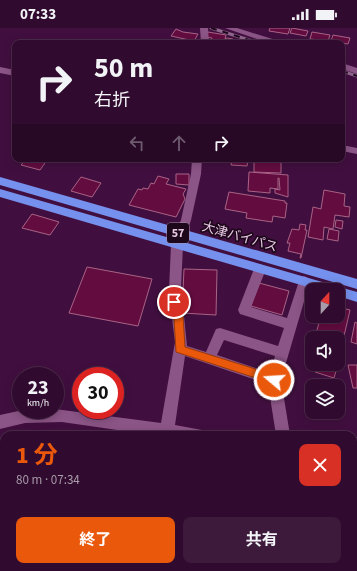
<!DOCTYPE html>
<html lang="ja">
<head>
<meta charset="utf-8">
<style>
  body { margin:0; font-family:"Source Sans 3","Noto Sans JP",sans-serif; background:#3d193b; color:#f1f3f6; height:100vh; display:flex; flex-direction:column; font-size:15px; white-space:nowrap }
  * { box-sizing:border-box; margin:0 }
  p { font-size:13px; color:#a89baa }
  .icon { flex:none; width:22px; height:22px; fill:none; stroke:currentColor; stroke-width:2; stroke-linecap:round; stroke-linejoin:round }
  .map { position:relative; flex:1; overflow:hidden }
  .side { position:absolute; left:0px; top:403px; width:357px; height:140px; display:flex; flex-direction:column; background:#310b2f; border-radius:12px 12px 0 0; box-shadow:0 2px 10px #0003,0 0 0 1px #4c2b4b }
  .side>* { flex:none }
  .guide { position:absolute; left:12px; top:12px; width:333px; height:122px; border-radius:8px; box-shadow:0 2px 10px #0003,0 0 0 1px #4c2b4b; background:#310b2f; color:#f1f3f6; overflow:hidden }
  .needle { width:26px; rotate:21deg }
  .fabs { position:absolute; left:305px; top:255px; display:grid; gap:8px }
  .fabs a { display:grid; place-items:center; width:40px; height:40px; border-radius:8px; background:#310b2f; box-shadow:0 2px 10px #0003,0 0 0 1px #4c2b4b; font-size:20px }
  .speed { position:absolute; left:12px; top:339px; display:flex; gap:8px; font-size:20px; font-weight:700; text-align:center }
  .speed>* { display:grid; place-content:center; width:52px; height:52px; border-radius:50%; background:#310b2f; box-shadow:0 2px 10px #0003,0 0 0 1px #4c2b4b; line-height:1 }
  .speed small { font-size:10px; font-weight:400 }
  .speed .limit { border:6px solid #d22; background:#fff; color:#111 }
  .pin { position:absolute; display:grid; place-items:center; width:34px; height:34px; color:#fff; margin:-17px; border:2px solid #fff; border-radius:50%; box-shadow:0 1px 4px #0007 }
  .me { position:absolute; width:44px; margin:-22px; rotate:288deg; stroke-linejoin:round; filter:drop-shadow(0 0 3px #0008) }
  .turn { display:flex; align-items:center; gap:14px; height:84px; padding:0 16px; font-size:18px }
  .turn .icon { width:52px; height:52px; stroke-width:2.5 }
  .turn b { display:block; font-size:28px; line-height:34px }
  .lanes { display:flex; align-items:center; height:38px; padding:0 16px; background:#0003; justify-content:center; gap:20px; direction:ltr }
  .lanes .off { opacity:.35 }
  .round { display:grid; place-items:center; flex:none; width:42px; height:42px; border-radius:8px; background:#3d193b }
  .headline { display:flex; align-items:center; justify-content:space-between; height:68px; padding:0 16px }
  h1 { font-size:24px; font-weight:700; line-height:30px; color:#ea580c }
  .action { display:flex; gap:8px; margin-top:auto; padding:8px 16px }
  .action a { flex:1; height:46px; border-radius:8px; background:#ea580c; color:#fff; font-size:16px; font-weight:700; line-height:46px; text-align:center }
  .action a+a { background:#3d193b; color:#f1f3f6 }
  .status { display:flex; justify-content:space-between; align-items:center; height:28px; padding:0 20px; background:#310b2f; direction:ltr }
  .status svg { height:11px; fill:currentColor }
  .map>svg:first-child { display:block }
  .building { fill:#630c40; stroke:#a96385 }
  .lines { fill:none; stroke-linecap:round; stroke-linejoin:round }
  .path { stroke:#8b6289; stroke-width:2.5; stroke-dasharray:3.5 3.5; stroke-linecap:butt }
  .street { fill:#8c5587; fill-rule:evenodd }
  .highway { fill:#7590ed; fill-rule:evenodd }
  .rail-casing { stroke:#91688e; stroke-width:3 }
  .rail { stroke:#1d071b; stroke-width:2; stroke-dasharray:6; stroke-linecap:butt }
  .route { fill:#ea580c; stroke:#983908 }
  .labels { text-anchor:middle; stroke-width:3.5; stroke-linejoin:round; paint-order:stroke }
  .shield { fill:#1d071b; stroke:#ab8fa8; stroke-width:1 }
  .shield-label { font-size:12px; font-weight:bold; fill:#e8c9e4 }
  .street-label { font-size:13px; fill:#e8c9e4; stroke:#1d071b }
</style>
</head>
<body>
<div class="status"><b>07:33</b><svg viewBox="0 0 49 12"><path d="M0 12V9h3v3zM5 12V6h3v6zM10 12V3h3v9zM15 12V0h3v12zM26 1h20v11H26zM47 4h2v5h-2z"/></svg></div>
<div class="map">
<svg width="357" height="543" viewBox="0 0 357 543">
  <rect width="100%" height="100%" fill="#410f3f"/>
  <path class="building" d="M 270,0 L 290,0 L 288,6 L 269,3 Z
    M 292,0 L 308,3 L 306,8 L 290,5 Z
    M 176,1 L 183,4 L 198,6 L 194,13 L 171,8 Z
    M 208,4 L 226,7 L 225,11 L 227,10 L 233,11 L 231,15 L 210,15 L 212,10 L 205,9 Z
    M 312,4 L 330,7 L 328,13 L 310,11 Z
    M 333,7 L 350,10 L 348,16 L 331,13 Z
    M 26,131 L 43,131 L 47,132 L 40,142 L 21,137 Z
    M 232,131 L 248,132 L 247,138 L 231,137 Z
    M 254,132 L 281,134 L 281,145 L 254,144 Z
    M 249,144 L 288,147 L 288,169 L 275,165 L 275,161 L 280,162 L 279,150 L 278,150 L 278,161 L 270,160 L 270,165 L 248,163 Z
    M 176,146 L 189,146 L 189,157 L 176,156 Z
    M 158,148 L 169,151 L 166,156 L 186,161 L 183,166 L 185,171 L 176,189 L 129,177 L 138,161 L 142,162 L 143,160 L 148,161 L 151,155 L 154,156 Z
    M 81,149 L 101,155 L 92,169 L 71,163 Z
    M 324,162 L 345,166 L 344,178 L 350,179 L 349,189 L 335,187 L 333,201 L 324,199 L 323,212 L 308,209 L 313,179 L 321,181 Z
    M 229,164 L 285,173 L 285,175 L 287,175 L 285,190 L 273,188 L 272,194 L 246,190 L 247,185 L 225,181 Z
    M 32,186 L 59,194 L 50,207 L 22,200 Z
    M 336,192 L 343,193 L 342,201 L 335,199 Z
    M 300,196 L 306,197 L 305,202 L 307,202 L 301,230 L 300,230 L 301,226 L 288,223 L 290,215 L 287,215 L 292,201 L 299,202 Z
    M 329,201 L 339,203 L 338,213 L 327,211 Z
    M 87,239 L 152,251 L 138,298 L 69,285 Z
    M 184,241 L 217,242 L 216,287 L 182,285 Z
    M 259,255 L 289,263 L 282,287 L 251,278 Z
    M 338,279 L 350,282 L 338,334 L 338,310 L 315,309 L 321,288 L 338,288 Z
    M 355,294 L 357,295 L 357,316 L 351,314 Z
    M 316,336 L 338,336 L 334,350 L 315,344 Z
    M 348,337 L 357,337 L 357,360 L 353,360 Z"/>
  <g class="lines">
    <path class="path" d="M 175,543 L 177,539"/>
    <path class="street" d="M 200,0 L 208,0 L 209,15 L 201,15 Z
      M 225,0 L 237,0 L 279,13 L 280,15 L 268,15 Z
      M 342,35 L 357,40 L 357,46 L 342,41 Z
      M 0,39 L 15,42 L 15,48 L 0,45 Z
      M 342,117 L 357,120 L 357,126 L 342,123 Z
      M 192,131 L 202,131 L 201,146 L 191,192 L 183,217 L 180,283 L 184,288 L 187,318 L 206,324 L 216,301 L 220,300 L 278,318 L 284,300 L 240,286 L 238,282 L 254,241 L 256,238 L 260,236 L 264,238 L 266,241 L 251,279 L 287,290 L 300,250 L 304,248 L 308,250 L 310,253 L 281,352 L 290,407 L 276,407 L 268,356 L 185,328 L 175,397 L 202,402 L 204,407 L 152,407 L 62,394 L 25,395 L 0,401 L 0,387 L 23,382 L 55,382 L 55,381 L 161,395 L 175,314 L 172,290 L 168,285 L 171,217 L 181,192 L 191,146 ZM 224,312 L 275,328 L 270,345 L 217,327 Z
      M 353,409 L 357,409 L 357,423 L 353,423 Z
      M 0,445 L 4,446 L 4,460 L 0,459 Z
      M 195,539 L 219,539 L 221,543 L 197,543 Z
      M 269,539 L 285,539 L 285,543 L 269,543 Z"/>
    <path class="highway" d="M 0,149 L 357,251 L 357,261 L 0,157 Z
      M 0,161 L 357,264 L 357,274 L 338,268 L 338,262 L 318,262 L 0,169 Z"/>
    <g class="rail-casing">
      <path id="rail" d="M 211,0 L 259,15
        M 342,43 L 357,48"/>
    </g>
    <use href="#rail" class="rail"/>
  </g>
  <path class="route" d="M 174,270 L 179,274 L 178,283 L 183,288 L 185,319 L 278,348 L 279,352 L 278,355 L 274,356 L 176,324 L 174,290 L 169,285 L 170,274 Z"/>
  <g class="labels">
    <rect class="shield" x="167" y="195" width="22" height="20" rx="3"/>
    <g class="shield-label">
      <text x="178" y="209">57</text>
    </g>
    <g class="street-label">
      <text transform="translate(240 208) rotate(16)" y="5">大津バイパス</text>
    </g>
  </g>
</svg>
<div class="fabs">
<a><svg class="needle" viewBox="-14 -14 28 28"><path d="M0-13l5 13h-10z" fill="#e53935"/><path d="M0 13l5-13h-10z" fill="#a89baa"/></svg></a>
<a><svg class="icon" aria-label="sound" viewBox="0 0 24 24"><path d="M4 9h4l5-4v14l-5-4H4zM17 9q2 3 0 6"/></svg></a>
<a><svg class="icon" aria-label="layers" viewBox="0 0 24 24"><path d="M12 4l9 5-9 5-9-5zM3 14l9 5 9-5"/></svg></a>
</div>
<div class="speed"><div>23<small>km/h</small></div><div class="limit">30</div></div>
<div class="pin" style="left:174px;top:274px;background:#d93025"><svg class="icon" aria-label="arrive" viewBox="0 0 24 24"><path d="M6 21V4h12l-3 4 3 4H6"/></svg></div>
<svg class="me" style="left:274px;top:352px" viewBox="-20 -20 40 40"><circle r="17" fill="#ea580c" stroke="#fff" stroke-width="3"/><path d="M0-11L8 9 0 5-8 9z" fill="#fff"/></svg>
<div class="guide">
<div class="turn"><svg class="icon" aria-label="right" viewBox="0 0 24 24"><path d="M7 20v-9h11M14 6l5 5-5 5"/></svg><div><b>50 m</b>右折</div></div>
<div class="lanes"><svg class="icon off" aria-label="left" viewBox="0 0 24 24"><path d="M17 20v-9H6M10 6l-5 5 5 5"/></svg><svg class="icon off" aria-label="ahead" viewBox="0 0 24 24"><path d="M12 20V5M6 11l6-6 6 6"/></svg><svg class="icon" aria-label="right" viewBox="0 0 24 24"><path d="M7 20v-9h11M14 6l5 5-5 5"/></svg></div>
</div>
<section class="side">
<div class="headline"><div><h1>1 分</h1><p>80 m · 07:34</p></div><a class="round" style="background:#d93025;color:#fff"><svg class="icon" aria-label="close" viewBox="0 0 24 24"><path d="M6 6l12 12M18 6L6 18"/></svg></a></div>
<div class="action"><a>終了</a><a>共有</a></div>
</section>
</div>
</body>
</html>
